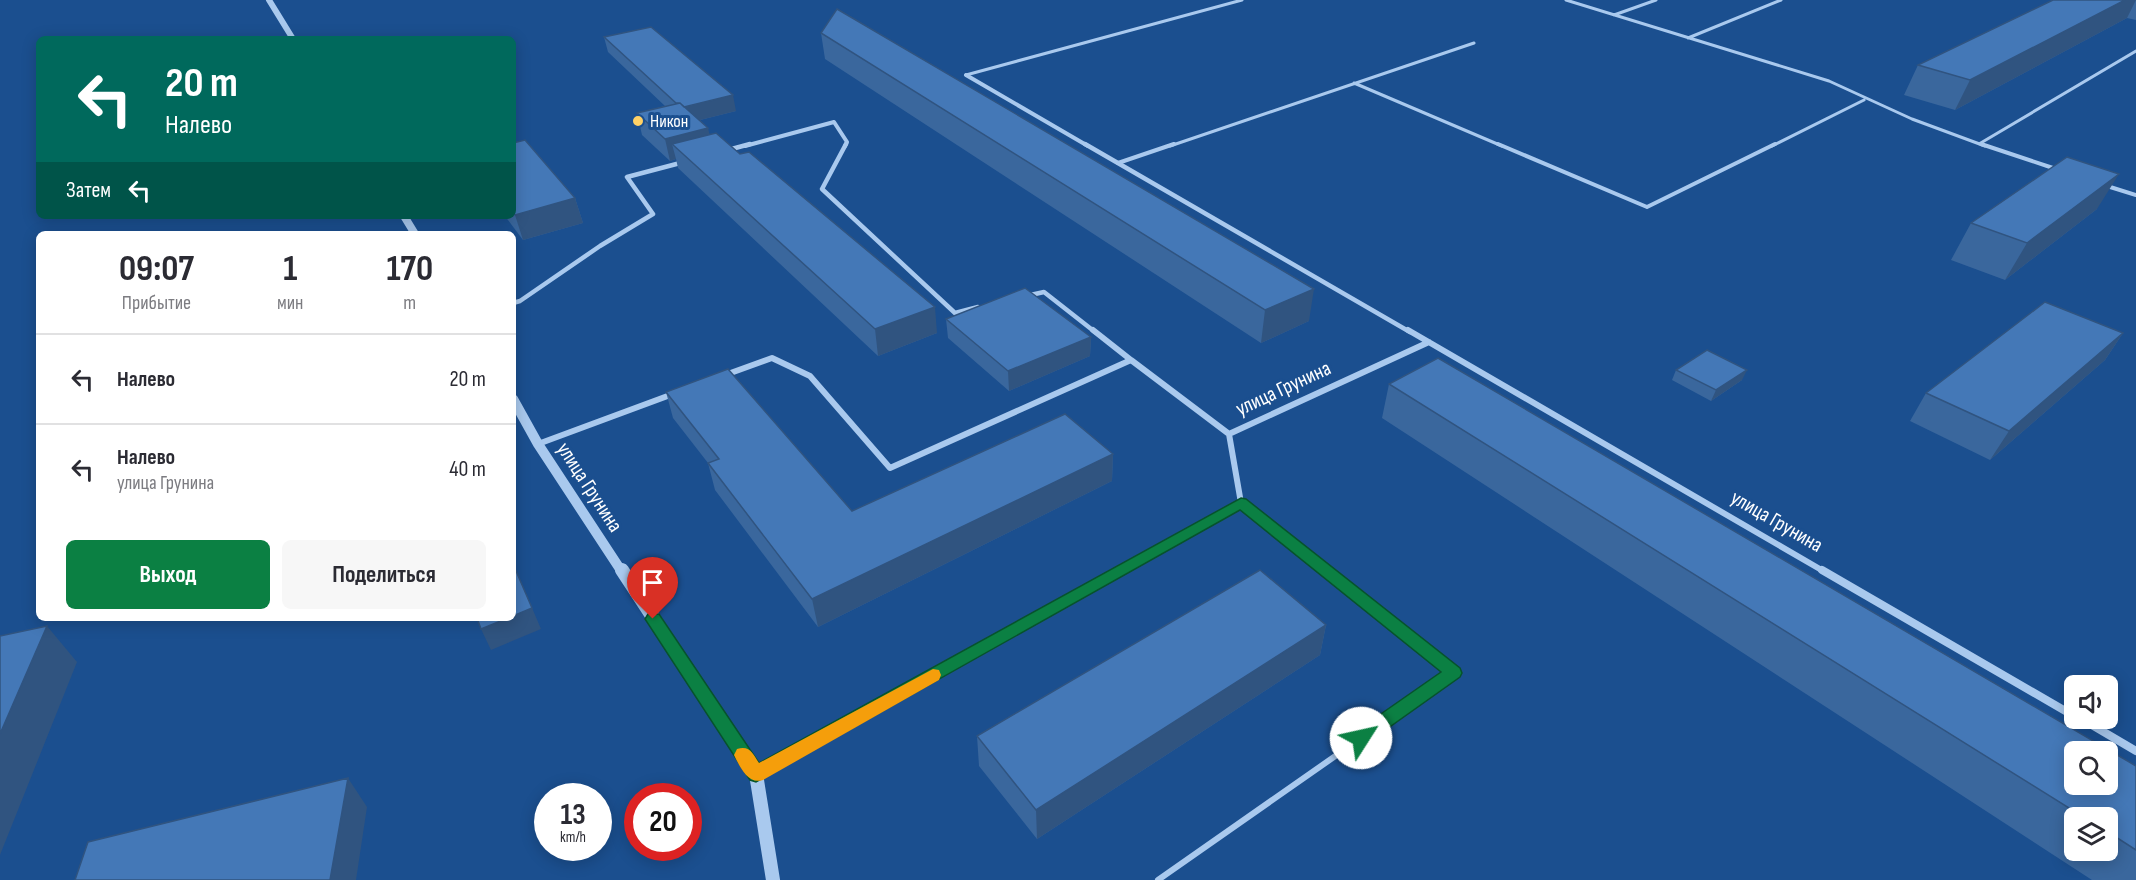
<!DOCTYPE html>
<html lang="ru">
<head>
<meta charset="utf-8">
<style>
  body { margin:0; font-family:"Sofia Sans Condensed",sans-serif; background:#f7f7f7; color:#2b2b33; height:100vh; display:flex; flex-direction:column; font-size:22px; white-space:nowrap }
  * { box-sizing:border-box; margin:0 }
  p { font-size:20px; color:#7c7c81 }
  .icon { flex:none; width:33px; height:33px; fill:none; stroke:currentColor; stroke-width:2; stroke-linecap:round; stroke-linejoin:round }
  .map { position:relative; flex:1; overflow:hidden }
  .details { position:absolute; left:36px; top:231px; width:480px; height:390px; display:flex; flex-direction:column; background:#fff; border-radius:9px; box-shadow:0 3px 15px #0003 }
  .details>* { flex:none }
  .hud { position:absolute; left:36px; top:36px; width:480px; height:183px; border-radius:9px; box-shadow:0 3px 15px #0003; background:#00695c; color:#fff; overflow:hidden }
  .fabs { position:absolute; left:2064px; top:675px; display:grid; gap:12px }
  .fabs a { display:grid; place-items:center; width:54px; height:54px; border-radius:9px; background:#fff; box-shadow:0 3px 15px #0003; font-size:30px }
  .speed { position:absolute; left:534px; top:783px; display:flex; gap:12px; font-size:30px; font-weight:700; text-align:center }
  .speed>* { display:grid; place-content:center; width:78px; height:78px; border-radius:50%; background:#fff; box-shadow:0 3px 15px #0003; line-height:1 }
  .speed small { font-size:15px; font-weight:400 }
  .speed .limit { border:9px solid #d22; background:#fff; color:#111 }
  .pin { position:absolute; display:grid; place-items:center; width:51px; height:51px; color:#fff; margin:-62px -26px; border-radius:50% 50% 50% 0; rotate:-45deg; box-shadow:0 0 6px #0007 }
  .pin .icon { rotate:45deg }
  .me { position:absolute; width:66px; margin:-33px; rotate:55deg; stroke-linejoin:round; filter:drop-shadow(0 0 4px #0008) }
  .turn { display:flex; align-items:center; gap:21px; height:126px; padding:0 30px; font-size:27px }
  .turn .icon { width:78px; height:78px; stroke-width:2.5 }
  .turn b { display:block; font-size:42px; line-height:51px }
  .then { display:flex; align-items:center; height:57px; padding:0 30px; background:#0003; gap:12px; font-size:22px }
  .eta { display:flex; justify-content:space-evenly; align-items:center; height:102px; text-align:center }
  .eta b { font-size:36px; font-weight:700; line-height:42px }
  .cta { display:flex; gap:12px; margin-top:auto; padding:12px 30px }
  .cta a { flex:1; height:69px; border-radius:9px; background:#0b8043; color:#fff; font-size:24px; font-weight:700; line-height:69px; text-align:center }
  .cta a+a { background:#f7f7f7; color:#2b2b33 }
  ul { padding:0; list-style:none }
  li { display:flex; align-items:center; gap:18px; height:90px; padding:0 30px; border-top:2px solid #e1e1e2 }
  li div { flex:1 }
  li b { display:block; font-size:22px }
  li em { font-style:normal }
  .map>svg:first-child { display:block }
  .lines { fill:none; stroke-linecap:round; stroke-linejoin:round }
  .service-far3 { stroke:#a9c9ee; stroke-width:3 }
  .service-far2 { stroke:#a9c9ee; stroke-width:4 }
  .service-far1 { stroke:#a9c9ee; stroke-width:4.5 }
  .service { stroke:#a9c9ee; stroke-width:6 }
  .minor-far3 { stroke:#a9c9ee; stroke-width:4 }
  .minor-far2 { stroke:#a9c9ee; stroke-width:4.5 }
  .minor-far1 { stroke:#a9c9ee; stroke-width:6 }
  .minor { stroke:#a9c9ee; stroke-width:8 }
  .tertiary-far3 { stroke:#a9c9ee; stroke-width:6 }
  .tertiary-far2 { stroke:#a9c9ee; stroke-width:8 }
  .tertiary-far1 { stroke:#a9c9ee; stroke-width:10 }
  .tertiary { stroke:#a9c9ee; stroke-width:14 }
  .wall { fill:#3a679d; fill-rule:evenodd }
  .shaded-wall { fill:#305480 }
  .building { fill:#4478b7; stroke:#305480; stroke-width:1.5; fill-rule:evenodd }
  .route { fill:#0b8043; stroke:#07532c; stroke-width:1.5 }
  .slow { fill:#f59e0b }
  .poi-dot { fill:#ffd166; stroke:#1b4f8f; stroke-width:2 }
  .labels { text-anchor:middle; stroke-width:6; stroke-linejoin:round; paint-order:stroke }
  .far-poi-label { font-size:18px; fill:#fff; stroke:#1b4f8f; text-anchor:start }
  .street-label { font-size:21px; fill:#fff; stroke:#1b4f8f }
</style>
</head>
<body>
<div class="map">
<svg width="2136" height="880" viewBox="0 0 2136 880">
  <rect width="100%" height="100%" fill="#1b4f8f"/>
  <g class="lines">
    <path class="service-far3" d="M 1566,0 L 1829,81 L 1912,119 L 1985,146
      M 1614,15 L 1656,0
      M 1688,38 L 1781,0
      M 966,75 L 1242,0
      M 1354,83 L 1502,146
      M 1979,144 L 2136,51
      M 1170,146 L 1474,43
      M 1772,146 L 1864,100"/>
    <path class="service-far2" d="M 1498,144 L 1647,207 L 1775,144
      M 1981,144 L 2056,169
      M 1118,163 L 1174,144
      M 2107,186 L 2136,195"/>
    <path class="service-far1" d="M 1241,503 L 1327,572"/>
    <path class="service" d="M 1158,880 L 1454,673 L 1325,570"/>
    <path class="minor-far3" d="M 966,75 L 1088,146
      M 745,146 L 834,122 L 847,142 L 845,146"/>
    <path class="minor-far2" d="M 846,144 L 822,189 L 955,313 L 978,307
      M 1085,144 L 1410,332
      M 728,150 L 750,144
      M 1026,296 L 1044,292 L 1095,332
      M 513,303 L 520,301 L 600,246 L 653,214 L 627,177 L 684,162"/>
    <path class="minor-far1" d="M 1093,330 L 1131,360
      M 1408,330 L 1825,572
      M 725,375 L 772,358 L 810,376 L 890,468 L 1131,360 L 1229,434
      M 538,444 L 673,394
      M 1118,572 L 1241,503 L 1229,434 L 1429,342"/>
    <path class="minor" d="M 1822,570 L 2074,716
      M 2080,718 L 2136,751
      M 756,774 L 1120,570"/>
    <path class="tertiary-far3" d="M 269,0 L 293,39"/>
    <path class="tertiary-far2" d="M 404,216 L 415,234"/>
    <path class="tertiary-far1" d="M 513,399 L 538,444 L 622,572"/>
    <path class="tertiary" d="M 622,570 L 756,774 L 773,880"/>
  </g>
  <path class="wall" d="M 2136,0 L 2136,20 L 2127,18 L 1955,110 L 1904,95 L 1918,65 Z
    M 821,33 L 1309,321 L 1261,343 L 825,59 Z
    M 604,37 L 736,111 L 700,120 L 710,135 L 937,333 L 878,356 L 678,168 L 676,159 L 670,161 L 642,135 L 637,113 L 665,106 L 608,52 Z
    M 513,143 L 575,198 L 583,223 L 523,240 L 505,216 L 513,216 Z
    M 2097,209 L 2005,280 L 1951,260 L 1971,223 Z
    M 946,319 L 1091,337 L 1090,356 L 1009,391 L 948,338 Z
    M 2123,333 L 2105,360 L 1990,460 L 1910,421 L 1926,393 Z
    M 1676,370 L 1742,380 L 1711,401 L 1672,380 Z
    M 1389,384 L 2136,766 L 2136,880 L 2092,880 L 1382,418 ZM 2074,818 L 2108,818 L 2108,850 L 2074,850 Z
    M 666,392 L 852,511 L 1113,454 L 1112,481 L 818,627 L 715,490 L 708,463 L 673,418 Z
    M 1326,625 L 1320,655 L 1037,839 L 979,766 L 977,736 Z"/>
  <path class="shaded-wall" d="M 2125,0 L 2136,0 L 2127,18 L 1955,110 L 1970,80 Z
    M 733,95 L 736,111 L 684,124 L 681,108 Z
    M 708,128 L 713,149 L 672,144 L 676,159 L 670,161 L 665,139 Z
    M 2119,174 L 2097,209 L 2005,280 L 2027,243 Z
    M 575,198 L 583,223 L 523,240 L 515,215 Z
    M 1314,289 L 1309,321 L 1261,343 L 1265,310 Z
    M 935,307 L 937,333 L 878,356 L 875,329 Z
    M 2123,333 L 2105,360 L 1990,460 L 2009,431 Z
    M 1091,337 L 1090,356 L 1009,391 L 1008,371 Z
    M 1747,370 L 1742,380 L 1711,401 L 1716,390 Z
    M 1113,454 L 1112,481 L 818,627 L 812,599 Z
    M 513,563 L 541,629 L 491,650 L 481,629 L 508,618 L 513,618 Z
    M 1326,625 L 1320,655 L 1037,839 L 1036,810 Z
    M 47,626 L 77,662 L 0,855 L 0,734 Z
    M 348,778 L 367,807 L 356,880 L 330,880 Z"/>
  <path class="building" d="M 2053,0 L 2125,0 L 1970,80 L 1918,65 Z
    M 837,9 L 1314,289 L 1265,310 L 821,33 Z
    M 651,27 L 733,95 L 684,107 L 680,103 L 676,103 L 604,37 Z
    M 680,103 L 708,128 L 665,139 L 637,113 Z
    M 716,133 L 740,154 L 749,152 L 935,307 L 875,329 L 672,144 Z
    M 525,140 L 575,198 L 515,215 L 513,212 L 513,143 Z
    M 2067,157 L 2119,174 L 2027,243 L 1971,223 Z
    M 1025,288 L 1091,337 L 1008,371 L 946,319 Z
    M 2045,302 L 2123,333 L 2009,431 L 1926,393 Z
    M 1707,350 L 1747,370 L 1716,390 L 1676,370 Z
    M 1438,358 L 2136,766 L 2136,850 L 2108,832 L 2108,818 L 2085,818 L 1389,384 ZM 2074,752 L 2108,752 L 2108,784 L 2074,784 Z
    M 728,369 L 852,511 L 1065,414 L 1113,454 L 812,599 L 708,463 L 719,459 L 666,392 Z
    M 513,564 L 532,608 L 513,616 Z
    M 1260,570 L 1326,625 L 1036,810 L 977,736 Z
    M 477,618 L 508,618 L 481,629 Z
    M 47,626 L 0,734 L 0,636 Z
    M 348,778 L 330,880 L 75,880 L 88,842 Z"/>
  <path class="route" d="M 1241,498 L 1246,499 L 1460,668 L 1462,673 L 1460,677 L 1367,743 L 1361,745 L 1355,743 L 1352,738 L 1355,732 L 1441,672 L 1240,510 L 756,782 L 750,780 L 645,619 L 648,614 L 659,614 L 759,763 Z"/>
  <path class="slow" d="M 933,669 L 939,670 L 941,675 L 939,680 L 763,780 C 748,785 740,767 734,755 L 737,749 C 750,745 753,754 759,763 Z"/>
  <circle class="poi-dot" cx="638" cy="121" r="6"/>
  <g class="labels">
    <g class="far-poi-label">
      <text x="650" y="127">Никон</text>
    </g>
    <g class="street-label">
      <text transform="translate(1283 388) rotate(-25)" y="7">улица Грунина</text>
      <text transform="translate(590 487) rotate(57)" y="7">улица Грунина</text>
      <text transform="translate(1777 521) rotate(30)" y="7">улица Грунина</text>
    </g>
  </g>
</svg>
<div class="fabs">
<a><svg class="icon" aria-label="sound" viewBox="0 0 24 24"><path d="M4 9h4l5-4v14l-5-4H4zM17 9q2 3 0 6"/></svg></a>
<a><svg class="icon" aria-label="search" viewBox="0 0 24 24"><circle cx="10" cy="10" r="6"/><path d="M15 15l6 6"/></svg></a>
<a><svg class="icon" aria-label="layers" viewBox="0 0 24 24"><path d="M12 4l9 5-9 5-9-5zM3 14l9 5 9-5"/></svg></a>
</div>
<div class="speed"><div>13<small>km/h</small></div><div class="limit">20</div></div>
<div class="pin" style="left:653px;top:619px;background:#d93025"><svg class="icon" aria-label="arrive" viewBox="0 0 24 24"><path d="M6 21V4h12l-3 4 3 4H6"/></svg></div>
<svg class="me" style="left:1361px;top:738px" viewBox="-20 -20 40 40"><circle r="19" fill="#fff"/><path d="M0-13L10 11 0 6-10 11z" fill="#0b8043"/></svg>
<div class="hud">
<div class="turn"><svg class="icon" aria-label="left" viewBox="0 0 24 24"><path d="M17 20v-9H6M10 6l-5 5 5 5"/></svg><div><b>20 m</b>Налево</div></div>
<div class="then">Затем<svg class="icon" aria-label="left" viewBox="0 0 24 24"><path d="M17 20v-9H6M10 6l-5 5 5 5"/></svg></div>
</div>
<section class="details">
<div class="eta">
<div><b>09:07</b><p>Прибытие</p></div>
<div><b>1</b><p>мин</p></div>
<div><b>170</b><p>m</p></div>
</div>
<ul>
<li><svg class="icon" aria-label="left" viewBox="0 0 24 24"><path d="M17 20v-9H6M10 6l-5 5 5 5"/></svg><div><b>Налево</b></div><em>20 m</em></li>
<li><svg class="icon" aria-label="left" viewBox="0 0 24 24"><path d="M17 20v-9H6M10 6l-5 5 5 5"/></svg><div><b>Налево</b><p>улица Грунина</p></div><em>40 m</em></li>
</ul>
<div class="cta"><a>Выход</a><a>Поделиться</a></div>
</section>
</div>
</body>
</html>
